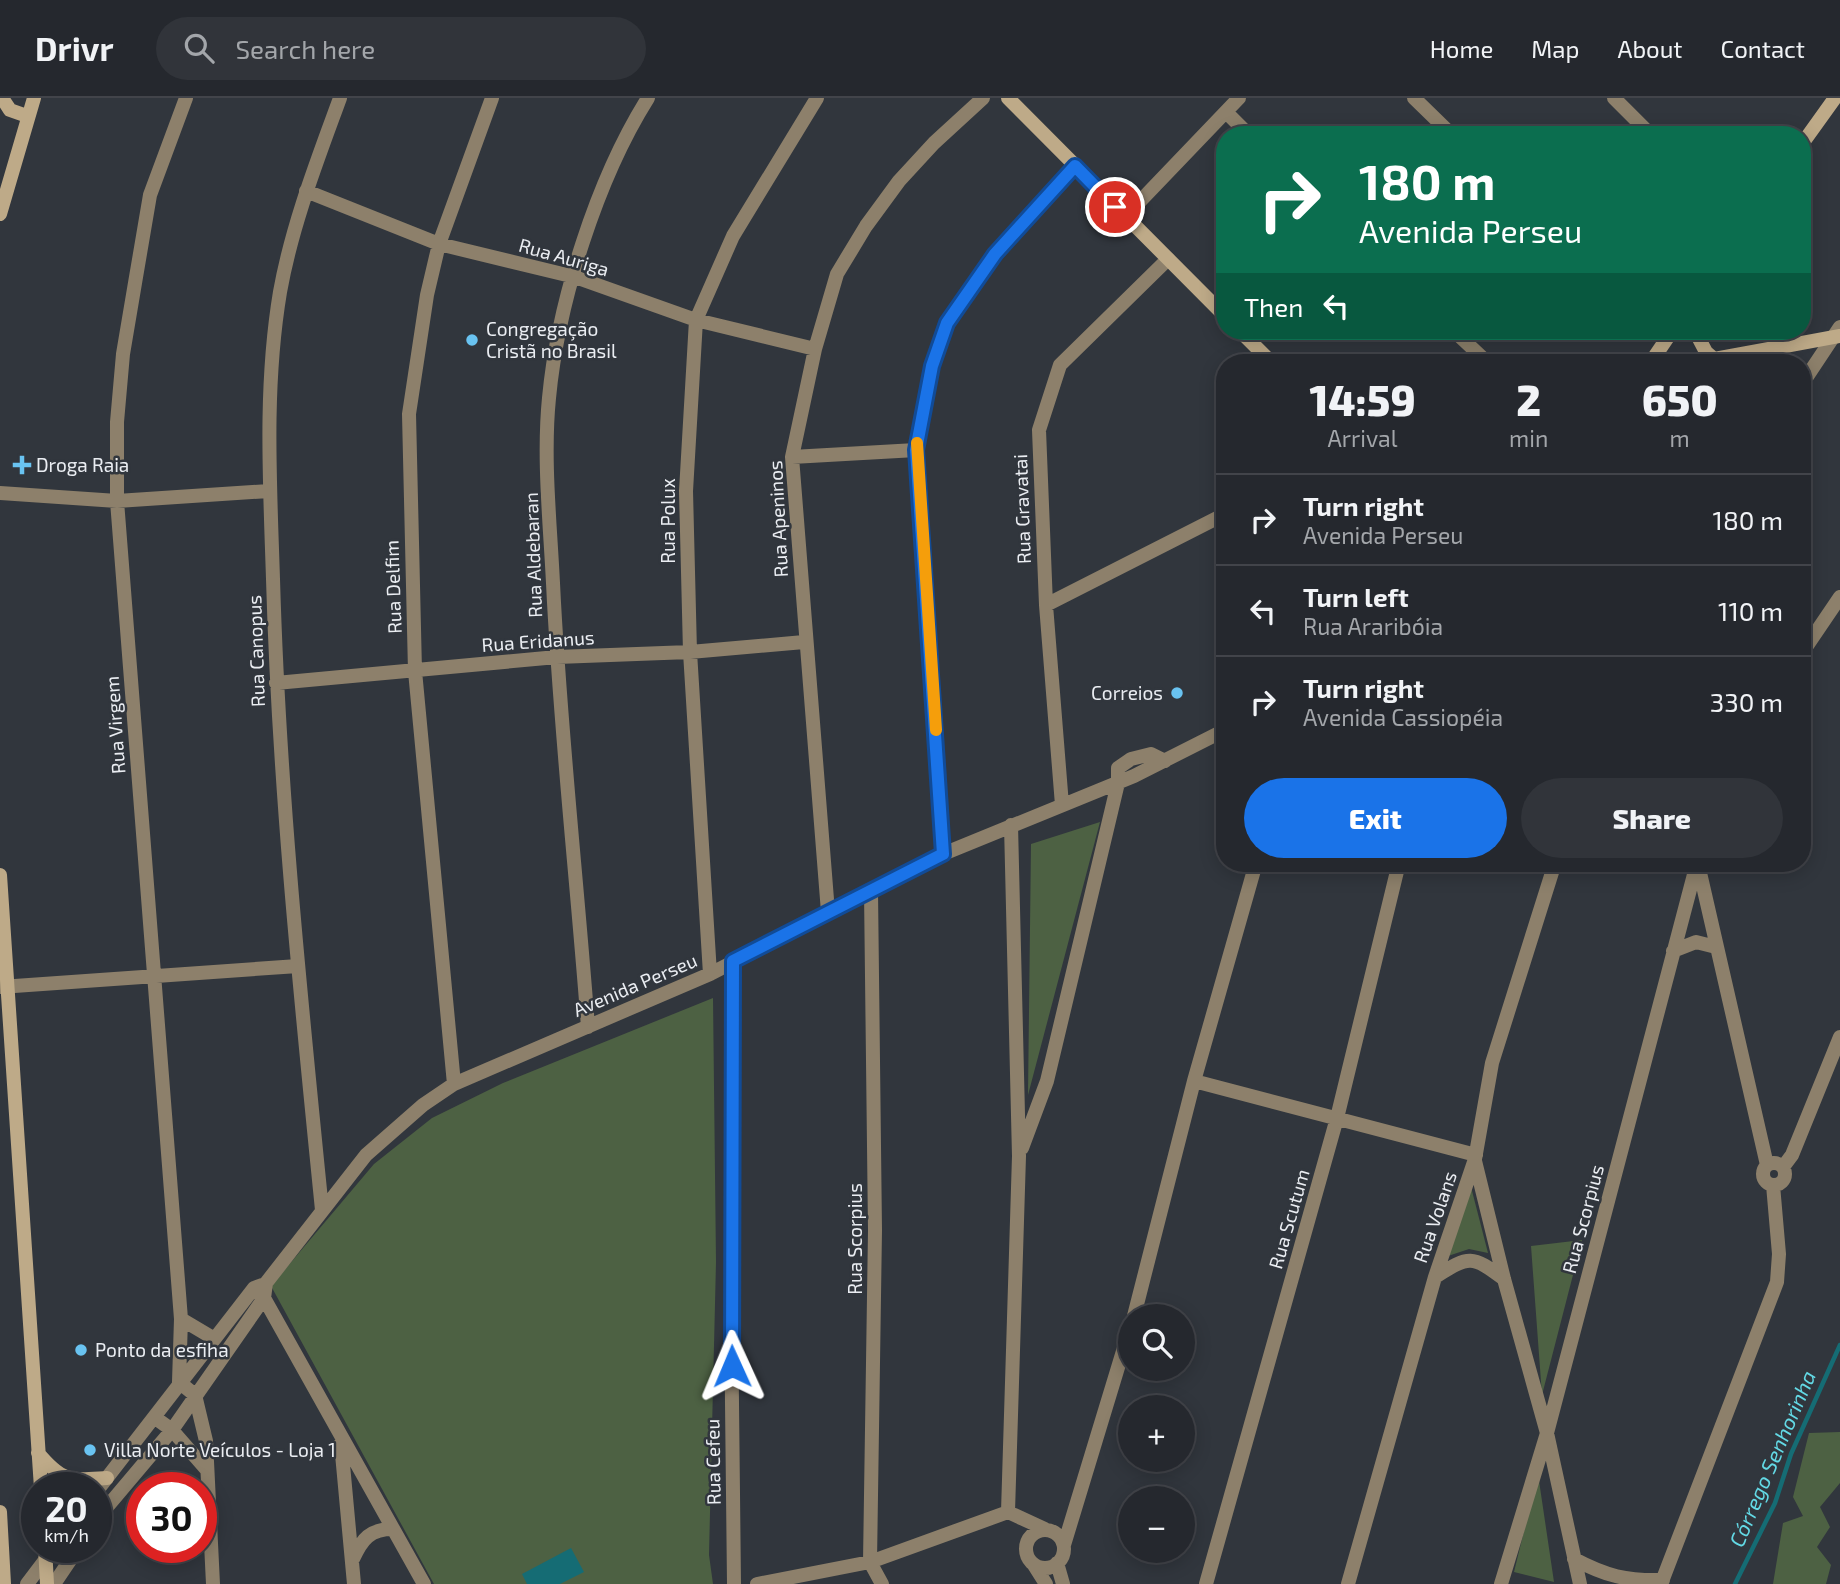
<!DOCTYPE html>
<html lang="en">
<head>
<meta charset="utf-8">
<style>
  body { margin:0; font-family:"Exo 2",sans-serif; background:#31343a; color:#f1f3f6; height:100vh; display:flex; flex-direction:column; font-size:26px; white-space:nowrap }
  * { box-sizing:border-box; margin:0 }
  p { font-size:23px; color:#a3a6aa }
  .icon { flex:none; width:38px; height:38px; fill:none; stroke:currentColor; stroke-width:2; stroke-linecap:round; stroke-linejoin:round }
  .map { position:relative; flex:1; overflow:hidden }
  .drawer { position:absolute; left:1216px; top:256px; width:595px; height:518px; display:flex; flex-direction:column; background:#25282e; border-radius:28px; box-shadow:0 4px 18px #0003,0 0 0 2px #42444a }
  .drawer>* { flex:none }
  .top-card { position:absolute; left:1216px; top:28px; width:595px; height:214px; border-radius:28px; box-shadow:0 4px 18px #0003,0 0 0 2px #42444a; background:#0b6e4f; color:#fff; overflow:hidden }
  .fabs { position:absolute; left:1118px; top:1206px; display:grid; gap:14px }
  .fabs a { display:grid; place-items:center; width:77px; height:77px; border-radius:50%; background:#25282e; box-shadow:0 4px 18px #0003,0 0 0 2px #42444a; font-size:35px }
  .speed { position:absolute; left:21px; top:1374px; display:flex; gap:14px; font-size:35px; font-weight:700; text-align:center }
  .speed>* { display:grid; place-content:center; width:91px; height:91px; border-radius:50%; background:#25282e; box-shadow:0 4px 18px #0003,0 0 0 2px #42444a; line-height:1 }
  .speed small { font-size:18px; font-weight:400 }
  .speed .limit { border:10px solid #d22; background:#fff; color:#111 }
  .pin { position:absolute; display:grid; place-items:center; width:60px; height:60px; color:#fff; margin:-30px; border:4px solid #fff; border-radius:50%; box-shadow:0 2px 7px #0007 }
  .me { position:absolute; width:77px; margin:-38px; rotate:359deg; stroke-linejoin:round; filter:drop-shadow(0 0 5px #0008) }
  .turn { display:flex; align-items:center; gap:24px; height:147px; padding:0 28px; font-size:32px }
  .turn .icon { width:91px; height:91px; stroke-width:2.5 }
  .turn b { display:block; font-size:49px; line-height:60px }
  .then { display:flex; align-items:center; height:66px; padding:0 28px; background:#0003; gap:14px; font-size:26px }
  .eta { display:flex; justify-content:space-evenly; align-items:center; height:119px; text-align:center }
  .eta b { font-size:42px; font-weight:800; line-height:49px }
  .primary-button { display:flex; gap:14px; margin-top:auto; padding:14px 28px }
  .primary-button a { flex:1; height:80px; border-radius:42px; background:#1a73e8; color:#fff; font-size:28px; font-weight:800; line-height:80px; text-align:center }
  .primary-button a+a { background:#31343a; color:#f1f3f6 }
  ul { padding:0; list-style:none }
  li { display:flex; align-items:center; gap:21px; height:91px; padding:0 28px; border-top:2px solid #42444a }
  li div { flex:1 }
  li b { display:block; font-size:26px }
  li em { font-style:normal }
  header { display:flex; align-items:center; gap:42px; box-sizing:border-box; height:98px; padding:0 35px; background:#25282e; border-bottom:2px solid #42444a }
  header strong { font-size:33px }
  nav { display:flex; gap:38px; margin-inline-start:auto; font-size:24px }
  .search { width:490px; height:63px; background:#31343a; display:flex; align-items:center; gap:18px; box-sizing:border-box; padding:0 24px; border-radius:38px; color:#a3a6aa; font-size:26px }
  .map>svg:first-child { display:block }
  .green { fill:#4d6143 }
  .water { fill:#156c74 }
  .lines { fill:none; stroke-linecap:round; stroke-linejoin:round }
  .stream { stroke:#156c74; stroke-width:4.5 }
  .street { stroke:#8d806b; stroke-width:14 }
  .secondary { stroke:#beaa88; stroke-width:14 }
  .route-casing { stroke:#114b97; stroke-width:18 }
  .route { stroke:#1a73e8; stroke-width:12 }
  .slow { stroke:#f59e0b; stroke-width:12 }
  .poi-dot { fill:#69c3f1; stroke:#31363d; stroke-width:2.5 }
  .labels { text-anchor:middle; stroke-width:5; stroke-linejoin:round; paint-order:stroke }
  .street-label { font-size:19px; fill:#eaedf2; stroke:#31363d }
  .poi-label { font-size:19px; fill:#eaedf2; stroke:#31363d; text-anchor:start }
  .water-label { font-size:21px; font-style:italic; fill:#63d9e5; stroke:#31363d }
</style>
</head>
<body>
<header>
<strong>Drivr</strong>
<div class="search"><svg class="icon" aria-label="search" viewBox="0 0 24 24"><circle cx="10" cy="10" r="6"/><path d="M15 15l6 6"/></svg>Search here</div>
<nav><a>Home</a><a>Map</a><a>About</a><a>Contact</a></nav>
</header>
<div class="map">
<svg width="1840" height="1486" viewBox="0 0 1840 1486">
  <rect width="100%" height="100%" fill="#31363d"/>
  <path class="green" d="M 1100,724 L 1028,997 L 1031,746 Z
    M 713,900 L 716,1164 L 709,1457 L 713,1486 L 434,1486 L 271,1188 L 374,1066 L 432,1020 L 503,985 Z
    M 1471,1089 L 1488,1155 L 1469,1151 L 1448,1158 Z
    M 1582,1142 L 1542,1297 L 1531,1148 Z
    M 1840,1334 L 1840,1385 L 1820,1409 L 1830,1429 L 1817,1449 L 1831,1467 L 1826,1486 L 1773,1486 L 1783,1425 L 1803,1418 L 1793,1399 L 1809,1335 Z
    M 1538,1376 L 1554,1484 L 1514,1474 Z"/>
  <path class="water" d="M 571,1450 L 584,1474 L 560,1486 L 527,1486 L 522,1476 Z"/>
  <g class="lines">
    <path class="stream" d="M 1735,1486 L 1775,1405 L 1791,1356 L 1840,1247"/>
    <path class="street" d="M 186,0 L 150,97 L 135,185 L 123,256 L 117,324 L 117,403 L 181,1221 L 213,1240
      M 1414,0 L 1452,37
      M 1614,0 L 1651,37
      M 1226,14 L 1249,37
      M 306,93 L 439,146 L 575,179 L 696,222 L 815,251
      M 1125,119 L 1239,0
      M 1454,233 L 1487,264
      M 1802,286 L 1840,229
      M 792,359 L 916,352
      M 0,395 L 117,403 L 269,393
      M 1046,507 L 1225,416
      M 1802,555 L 1840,499
      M 276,585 L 557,559 L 690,554 L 804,544
      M 1062,707 L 1046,507 L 1039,332 L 1060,267 L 1168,161
      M 943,756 L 916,352 L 932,268 L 947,225 L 995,156 L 1075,68
      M 1698,766 L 1767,1067
      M 871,793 L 875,1132 L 870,1464 L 882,1486
      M 828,814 L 792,359 L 815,251 L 837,176 L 866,128 L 899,83 L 934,45 L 983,0
      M 1673,853 L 1696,844 L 1716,849
      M 733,863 L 731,1214 L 734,1486
      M 710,876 L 690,554 L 686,393 L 696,222 L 733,138 L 817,0
      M 0,889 L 298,868
      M 588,929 C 577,781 560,633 553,485 C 550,424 543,360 549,300 C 558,204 597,81 648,0
      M 1194,983 L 1476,1057
      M 454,986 L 415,573 L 409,316 L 427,197 L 439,146 L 492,0
      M 1022,1050 L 1047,983 L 1118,685 L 1118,670 L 1131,661 L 1151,656 L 1165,663
      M 1475,1063 L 1504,1181 L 1547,1335 L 1580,1486
      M1763 1076a11 11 0 1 1 22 0a11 11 0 1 1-22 0Z
      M 1783,1069 L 1792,1057 L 1840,939
      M 322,1112 C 301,902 279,692 273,481 C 270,385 264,290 280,194 C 292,127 317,63 340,0
      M 1435,1179 C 1469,1158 1471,1156 1504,1181
      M 254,1190 L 264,1200 L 424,1486
      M 1134,1218 L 1194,983 L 1256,765
      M 181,1221 L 179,1284 L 195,1297 L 206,1343 L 213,1486
      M 154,1319 L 172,1332 L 206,1371
      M 341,1345 L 354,1486
      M 96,1394 L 254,1190 L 262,1187
      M 1008,1414 L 1019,1058 L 1011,727
      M 1008,1414 L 1045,1431
      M 96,1422 L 172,1332 L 264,1200 L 266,1185 L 366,1057 L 423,1007 L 454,986 L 710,876 L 943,756 L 1134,678 L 1225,632
      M1026 1451a19 19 0 1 1 38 0a19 19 0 1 1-38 0Z
      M 1064,1447 L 1130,1230
      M 353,1461 C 362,1441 370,1431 393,1431
      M 1574,1461 C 1606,1478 1626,1483 1663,1482
      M 1057,1465 L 1063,1486
      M 1034,1467 L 1046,1486
      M 27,1486 L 55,1449
      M 54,1486 L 79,1449
      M 757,1486 L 870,1464 L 1008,1414
      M 1206,1486 L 1337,1020 L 1399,765
      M 1348,1486 L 1435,1179 L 1475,1061 L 1492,965 L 1555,765
      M 1501,1486 L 1547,1335 L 1697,765
      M 1661,1486 L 1777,1184 L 1779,1156 L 1773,1087"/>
    <path class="secondary" d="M 2,0 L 10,12 L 27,18
      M 1008,0 L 1225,218
      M 1802,46 L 1835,0
      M 0,116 L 34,0
      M 1240,233 L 1271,264
      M 1695,233 L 1706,254 L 1713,260
      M 1651,264 L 1672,233
      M 1698,264 L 1840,238
      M 0,777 L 41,1390
      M 38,1355 C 63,1385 70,1382 107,1380
      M 0,1414 L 4,1486
      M 45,1449 L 47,1486"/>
  </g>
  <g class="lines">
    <g class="route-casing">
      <path id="route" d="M 732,1268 L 733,863 L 943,756 L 916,352 L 932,268 L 947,225 L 995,156 L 1075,68 L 1115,109"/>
    </g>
    <use href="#route" class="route"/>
    <path class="slow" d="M 917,345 L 936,632"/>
  </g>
  <g class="poi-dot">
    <circle cx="472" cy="242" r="7"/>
    <path d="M18.5 356.5h7v7h7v7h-7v7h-7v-7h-7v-7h7z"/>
    <circle cx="1177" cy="595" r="7"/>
    <circle cx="81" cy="1252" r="7"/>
    <circle cx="90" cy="1352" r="7"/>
  </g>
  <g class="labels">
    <g class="street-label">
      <text transform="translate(564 159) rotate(16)" y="7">Rua Auriga</text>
      <text transform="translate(1022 411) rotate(-92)" y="7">Rua Gravatai</text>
      <text transform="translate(778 421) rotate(-93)" y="7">Rua Apeninos</text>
      <text transform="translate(668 423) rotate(-90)" y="7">Rua Polux</text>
      <text transform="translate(533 457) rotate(-92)" y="7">Rua Aldebaran</text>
      <text transform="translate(393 489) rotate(-92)" y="7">Rua Delfim</text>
      <text transform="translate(538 543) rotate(-4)" y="7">Rua Eridanus</text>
      <text transform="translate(256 553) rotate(-92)" y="7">Rua Canopus</text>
      <text transform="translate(115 627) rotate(-94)" y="7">Rua Virgem</text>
      <text transform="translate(635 887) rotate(-23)" y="7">Avenida Perseu</text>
      <text transform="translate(1435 1119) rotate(-71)" y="7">Rua Volans</text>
      <text transform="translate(1289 1121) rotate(-74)" y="7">Rua Scutum</text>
      <text transform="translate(1583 1121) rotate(-75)" y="7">Rua Scorpius</text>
      <text transform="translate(855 1141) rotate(-90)" y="7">Rua Scorpius</text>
      <text transform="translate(713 1364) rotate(-91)" y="7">Rua Cefeu</text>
    </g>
    <g class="poi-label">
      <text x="486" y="238">Congregação<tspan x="486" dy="22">Cristã no Brasil</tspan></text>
      <text x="36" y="374">Droga Raia</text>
      <text x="1163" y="602" text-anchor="end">Correios</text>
      <text x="95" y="1259">Ponto da esfiha</text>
      <text x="104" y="1359">Villa Norte Veículos - Loja 1</text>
    </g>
    <g class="water-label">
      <text transform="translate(1773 1361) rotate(-67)" y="7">Córrego Senhorinha</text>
    </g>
  </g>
</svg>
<div class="fabs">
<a><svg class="icon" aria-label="search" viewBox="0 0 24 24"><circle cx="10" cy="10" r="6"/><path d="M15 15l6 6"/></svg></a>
<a>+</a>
<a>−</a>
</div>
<div class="speed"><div>20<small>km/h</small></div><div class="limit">30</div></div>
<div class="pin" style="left:1115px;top:109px;background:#d93025"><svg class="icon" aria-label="arrive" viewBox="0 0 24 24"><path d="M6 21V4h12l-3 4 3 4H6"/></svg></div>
<svg class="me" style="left:732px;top:1268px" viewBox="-20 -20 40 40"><path d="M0-17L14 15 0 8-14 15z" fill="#1a73e8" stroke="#fff" stroke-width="4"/></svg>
<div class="top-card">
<div class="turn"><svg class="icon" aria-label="right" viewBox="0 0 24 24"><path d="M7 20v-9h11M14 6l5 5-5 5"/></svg><div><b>180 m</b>Avenida Perseu</div></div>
<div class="then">Then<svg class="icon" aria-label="left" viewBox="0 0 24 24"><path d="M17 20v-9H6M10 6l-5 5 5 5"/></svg></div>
</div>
<section class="drawer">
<div class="eta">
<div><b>14:59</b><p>Arrival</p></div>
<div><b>2</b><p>min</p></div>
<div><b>650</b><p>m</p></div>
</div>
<ul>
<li><svg class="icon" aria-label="right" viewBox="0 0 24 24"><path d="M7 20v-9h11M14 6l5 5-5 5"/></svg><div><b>Turn right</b><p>Avenida Perseu</p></div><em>180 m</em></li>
<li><svg class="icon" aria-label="left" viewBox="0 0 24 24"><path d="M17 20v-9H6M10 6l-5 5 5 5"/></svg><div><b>Turn left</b><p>Rua Araribóia</p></div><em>110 m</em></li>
<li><svg class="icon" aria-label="right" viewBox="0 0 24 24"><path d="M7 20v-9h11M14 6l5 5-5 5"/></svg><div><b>Turn right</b><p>Avenida Cassiopéia</p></div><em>330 m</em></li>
</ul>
<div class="primary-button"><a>Exit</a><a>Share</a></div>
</section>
</div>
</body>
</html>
